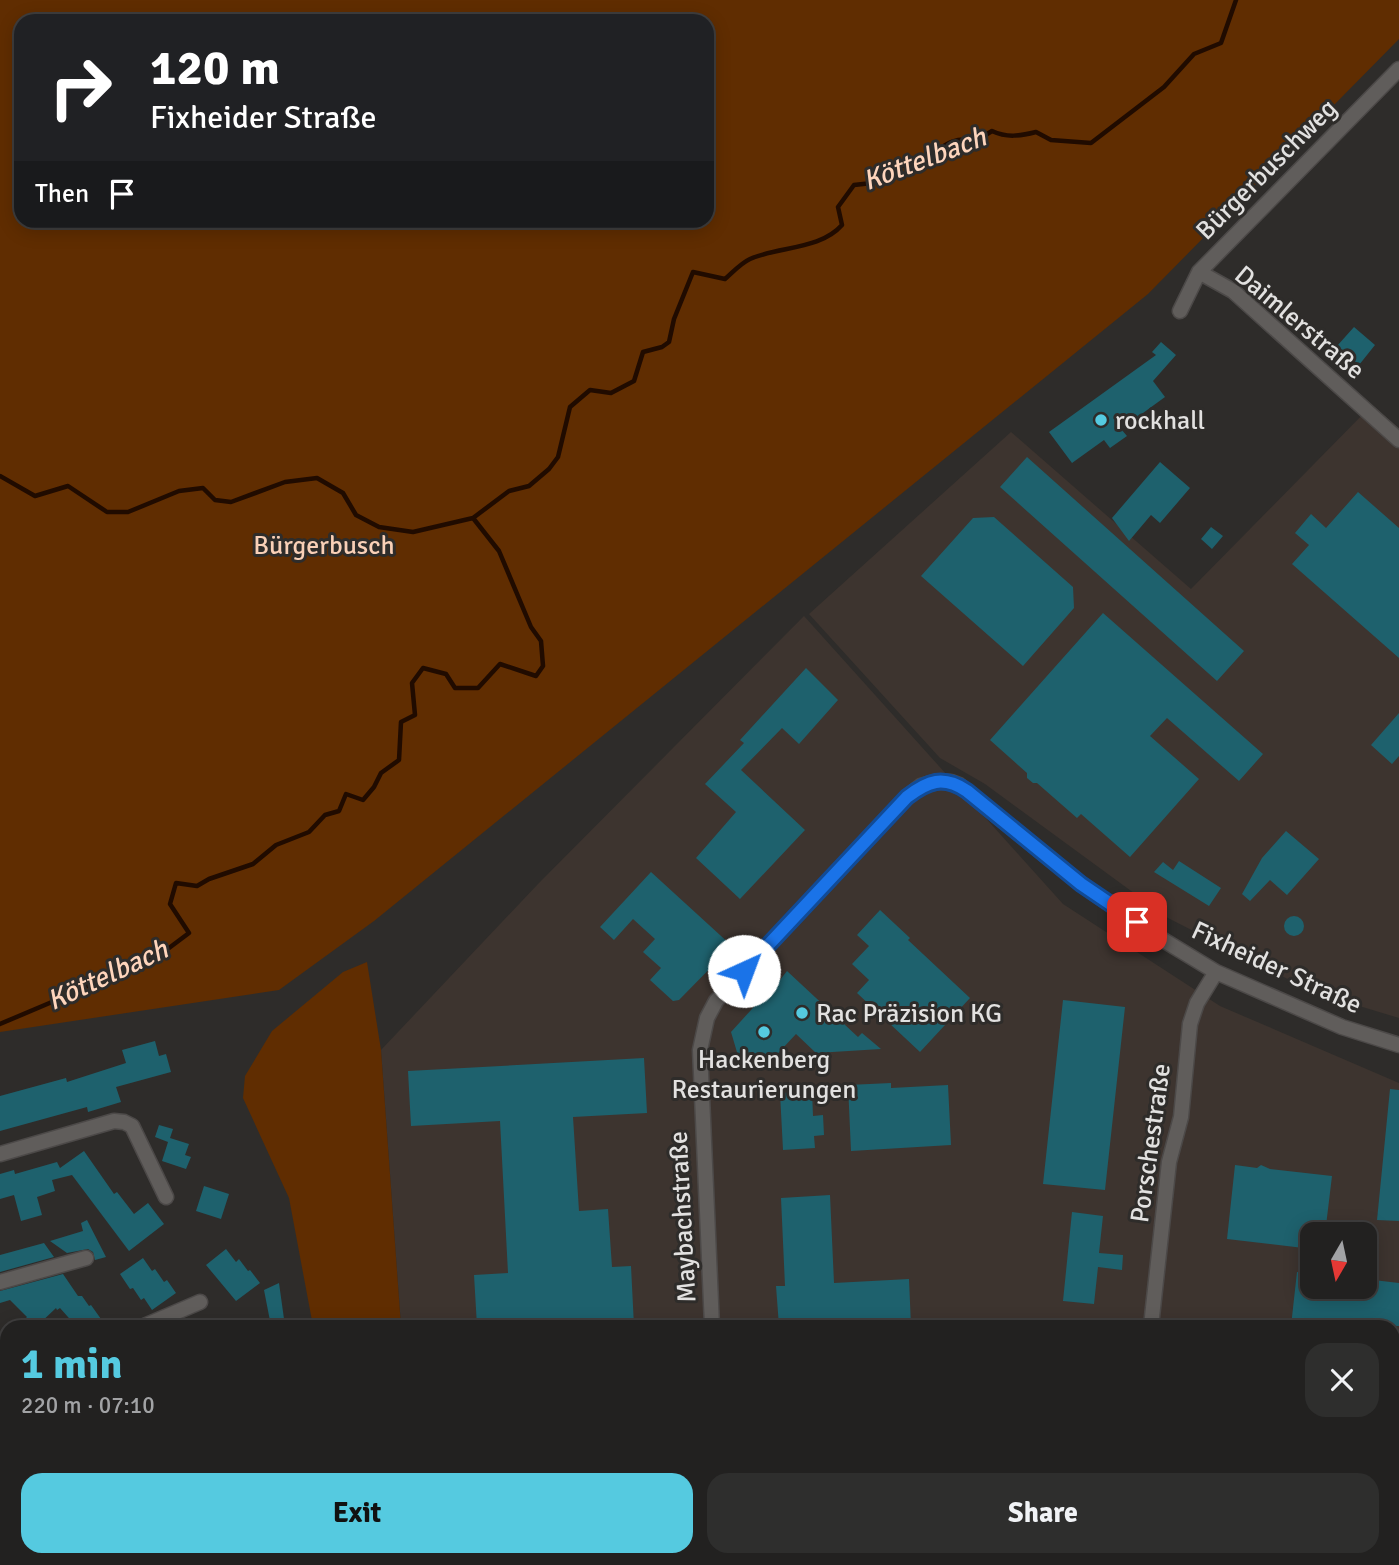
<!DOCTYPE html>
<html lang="en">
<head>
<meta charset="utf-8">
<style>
  body { margin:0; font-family:Signika,sans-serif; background:#2e2e2d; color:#f1f3f6; height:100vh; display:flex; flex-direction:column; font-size:26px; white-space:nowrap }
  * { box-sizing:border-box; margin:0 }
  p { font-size:23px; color:#a2a3a5 }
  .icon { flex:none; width:38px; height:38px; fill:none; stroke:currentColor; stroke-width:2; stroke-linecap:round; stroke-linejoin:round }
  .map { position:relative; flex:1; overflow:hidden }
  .drawer { position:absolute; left:0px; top:1320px; width:1400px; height:247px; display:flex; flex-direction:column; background:#222120; border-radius:21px 21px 0 0; box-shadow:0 4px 18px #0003,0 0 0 2px #3f3e3e }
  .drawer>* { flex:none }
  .banner { position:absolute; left:14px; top:14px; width:700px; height:214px; border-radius:21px; box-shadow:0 4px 18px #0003,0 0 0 2px #3f3e3e; background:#202124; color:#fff; overflow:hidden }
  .needle { width:46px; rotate:189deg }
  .fabs { position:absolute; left:1300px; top:1222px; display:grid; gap:14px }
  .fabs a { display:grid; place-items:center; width:77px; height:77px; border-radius:14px; background:#222120; box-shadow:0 4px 18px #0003,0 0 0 2px #3f3e3e; font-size:35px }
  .pin { position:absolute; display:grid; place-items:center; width:60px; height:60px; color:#fff; margin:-30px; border-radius:14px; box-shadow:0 4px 10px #0006 }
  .me { position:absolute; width:77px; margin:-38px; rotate:43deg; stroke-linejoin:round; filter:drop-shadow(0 0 5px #0008) }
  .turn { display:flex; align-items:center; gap:24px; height:147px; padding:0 21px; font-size:32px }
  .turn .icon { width:91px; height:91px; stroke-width:2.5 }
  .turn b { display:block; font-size:49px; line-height:60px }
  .then { display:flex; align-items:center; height:66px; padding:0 21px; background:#0003; gap:14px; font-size:26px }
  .round { display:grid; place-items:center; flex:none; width:74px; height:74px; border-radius:21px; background:#2e2e2d }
  .head { display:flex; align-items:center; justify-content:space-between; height:119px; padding:0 21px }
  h1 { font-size:42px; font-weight:700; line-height:52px; color:#55cae0 }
  .primary-button { display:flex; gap:14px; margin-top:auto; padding:14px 21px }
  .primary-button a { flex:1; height:80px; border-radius:21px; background:#55cae0; color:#111; font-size:28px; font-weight:700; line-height:80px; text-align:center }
  .primary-button a+a { background:#2e2e2d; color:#f1f3f6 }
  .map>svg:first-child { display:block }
  .built { fill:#3d342f; fill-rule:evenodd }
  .green { fill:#602d01; fill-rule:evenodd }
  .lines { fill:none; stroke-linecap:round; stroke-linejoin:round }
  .stream { stroke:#200b00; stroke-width:4.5 }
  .building { fill:#1e616d }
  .minor-casing { stroke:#4c4948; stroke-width:17 }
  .minor { stroke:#605d5b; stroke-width:14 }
  .route-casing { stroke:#114b97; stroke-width:18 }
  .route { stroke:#1a73e8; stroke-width:12 }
  .poi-dot { fill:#55cae0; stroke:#2e2c2a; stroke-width:2.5 }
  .labels { text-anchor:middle; stroke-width:6; stroke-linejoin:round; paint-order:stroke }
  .street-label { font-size:26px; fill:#e2e1e0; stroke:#2e2c2a }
  .poi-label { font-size:26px; fill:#e2e1e0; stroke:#2e2c2a; text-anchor:start }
  .park-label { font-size:26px; fill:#f9d0b7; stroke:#2e2c2a }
  .water-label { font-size:28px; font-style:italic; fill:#fed5bc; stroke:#2e2c2a }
</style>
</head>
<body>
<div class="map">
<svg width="1399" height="1565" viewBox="0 0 1399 1565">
  <rect width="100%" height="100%" fill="#2e2c2a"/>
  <path class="built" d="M 1372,405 L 1399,428 L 1399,1018 L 1313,992 L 1168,918 L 985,784 L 940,758 L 809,614 L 1011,432 L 1191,589 Z
    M 804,616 L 1063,904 L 1220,1006 L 1399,1083 L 1399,1565 L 419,1565 L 418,1559 L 1393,1559 L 1393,1326 L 401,1326 L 381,1050 L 538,884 ZM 1312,1234 L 1365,1234 L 1365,1286 L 1312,1286 Z"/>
  <path class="green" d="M 0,0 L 1399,0 L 1399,39 L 1148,294 L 374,921 L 279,990 L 0,1032 ZM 707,21 L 707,220 L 21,220 L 21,21 Z
    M 367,962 L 381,1050 L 401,1326 L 313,1326 L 289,1198 L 243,1098 L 245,1076 L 272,1031 L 343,972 Z
    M 78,1559 L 418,1559 L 419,1565 L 72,1565 Z"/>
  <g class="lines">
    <path class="stream" d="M 0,476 L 35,496 L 68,486 L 107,512 L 128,512 L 179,491 L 203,488 L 215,500 L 231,502 L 285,482 L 317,478 L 343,493 L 356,515 L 379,527 L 413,532 L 473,518
      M 0,1024 L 59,999 L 169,948 L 189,933 L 170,904 L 176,883 L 197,886 L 209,879 L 253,864 L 276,845 L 309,832 L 325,815 L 339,811 L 346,794 L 363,800 L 374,787 L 381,773 L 399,760 L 401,722 L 415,715 L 412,683 L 423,668 L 446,674 L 455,688 L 478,688 L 500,664 L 536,676 L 543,666 L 541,641 L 531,627 L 499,551 L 473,518 L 509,491 L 529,486 L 549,469 L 558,457 L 570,407 L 590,390 L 611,393 L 634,381 L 643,352 L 662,347 L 669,342 L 674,319 L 693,272 L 725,279 C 732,273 741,263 750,259 C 779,246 820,250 842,225 L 838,207 L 854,185 L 872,183 L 892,165 C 899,165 909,167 915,164 C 939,154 946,134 976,141 L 992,131 C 1007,138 1020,136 1036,132 L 1051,140 L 1091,143 L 1164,87 L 1194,54 L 1221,43 L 1236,0"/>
  </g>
  <path class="building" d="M 1354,327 L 1375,345 L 1359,365 L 1337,346 Z
    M 1161,342 L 1176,355 L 1153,381 L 1165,397 L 1121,429 L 1127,436 L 1110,448 L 1104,440 L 1072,463 L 1049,432 L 1156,355 L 1152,352 Z
    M 1027,457 L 1244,651 L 1217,681 L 1000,487 Z
    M 1160,462 L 1190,488 L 1160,523 L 1151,515 L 1129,541 L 1112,518 Z
    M 1358,492 L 1399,528 L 1399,658 L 1292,564 L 1309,545 L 1295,533 L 1311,514 L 1326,528 Z
    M 994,517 L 1073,587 L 1074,608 L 1023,666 L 921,576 L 973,518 Z
    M 1211,527 L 1223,536 L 1212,549 L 1201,539 Z
    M 1103,613 L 1263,754 L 1239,781 L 1167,718 L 1150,736 L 1199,779 L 1130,857 L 1081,814 L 1077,818 L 1037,783 L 1033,783 L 1027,778 L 1027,773 L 990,740 Z
    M 806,668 L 838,700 L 799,744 L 782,728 L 741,770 L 805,830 L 740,899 L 696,858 L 736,812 L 705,784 L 744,743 L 740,740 Z
    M 1399,713 L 1399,756 L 1392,764 L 1371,745 Z
    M 1286,831 L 1319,859 L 1287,895 L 1270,880 L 1250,901 L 1242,894 L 1262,858 Z
    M 1179,861 L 1221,888 L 1209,906 L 1154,872 L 1163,862 L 1173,870 Z
    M 651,872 L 732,946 L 679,1000 L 673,1001 L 650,980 L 661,968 L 643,952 L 655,939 L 633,919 L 614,940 L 600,927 Z
    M 880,910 L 910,938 L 908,940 L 970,998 L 920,1052 L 857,993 L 869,980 L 852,964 L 869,946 L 857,935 Z
    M1284 926a10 10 0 1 1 20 0a10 10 0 1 1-20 0Z
    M 787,971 L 858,1037 L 862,1033 L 881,1049 L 816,1053 L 796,1034 L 768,1064 L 757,1054 L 739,1059 L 731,1032 L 771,988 L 771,980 L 780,980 Z
    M 1063,1000 L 1125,1007 L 1105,1190 L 1043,1184 Z
    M 155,1041 L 159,1056 L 166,1054 L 171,1072 L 116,1087 L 121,1102 L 88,1112 L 87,1107 L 0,1131 L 0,1096 L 66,1078 L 67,1082 L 126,1063 L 122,1050 Z
    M 644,1058 L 647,1113 L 573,1117 L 579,1211 L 608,1209 L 612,1267 L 631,1266 L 634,1326 L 477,1326 L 474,1275 L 508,1273 L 500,1121 L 411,1126 L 408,1071 Z
    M 891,1083 L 891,1088 L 948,1085 L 951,1145 L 851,1151 L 848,1085 Z
    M 1390,1089 L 1399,1090 L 1399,1221 L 1377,1220 Z
    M 812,1091 L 813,1116 L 823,1115 L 824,1135 L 814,1136 L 815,1148 L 783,1150 L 780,1093 Z
    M 159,1125 L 173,1129 L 170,1138 L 189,1144 L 185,1155 L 191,1157 L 186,1169 L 162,1161 L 168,1142 L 155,1137 Z
    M 84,1151 L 114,1194 L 117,1192 L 134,1214 L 148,1203 L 164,1224 L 129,1251 L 72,1175 L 52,1180 L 55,1191 L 37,1197 L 42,1215 L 21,1221 L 14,1195 L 0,1199 L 0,1174 L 14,1170 L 15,1174 L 57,1162 L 60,1168 Z
    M 1235,1165 L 1257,1168 L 1261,1165 L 1270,1169 L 1332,1176 L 1325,1234 L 1312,1234 L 1312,1249 L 1227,1239 Z
    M 204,1186 L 229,1194 L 221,1219 L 196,1211 Z
    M 830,1195 L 834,1283 L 909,1279 L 911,1326 L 779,1326 L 776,1286 L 785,1286 L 781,1198 Z
    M 1072,1212 L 1103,1216 L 1099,1253 L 1123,1255 L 1122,1270 L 1098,1267 L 1094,1304 L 1063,1301 Z
    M 87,1220 L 106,1257 L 95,1260 L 93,1252 L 88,1249 L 67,1253 L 50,1241 L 83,1231 L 81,1223 Z
    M 44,1243 L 54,1257 L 0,1272 L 0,1255 Z
    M 226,1249 L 236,1262 L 239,1259 L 248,1271 L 250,1270 L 260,1283 L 236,1301 L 206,1265 Z
    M 143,1258 L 152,1271 L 155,1269 L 164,1282 L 167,1280 L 176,1293 L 152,1310 L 144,1298 L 141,1300 L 133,1288 L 130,1289 L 120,1274 Z
    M 1297,1272 L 1312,1273 L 1312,1286 L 1365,1286 L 1365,1279 L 1399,1283 L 1399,1326 L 1291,1326 Z
    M 63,1274 L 78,1296 L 82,1296 L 89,1306 L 91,1305 L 106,1326 L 76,1326 L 60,1308 L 57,1310 L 56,1308 L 37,1326 L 31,1326 L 24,1320 L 27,1317 L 10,1300 L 0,1303 L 0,1291 Z
    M 279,1283 L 285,1326 L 271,1326 L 264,1290 Z"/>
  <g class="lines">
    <g class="minor-casing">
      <path id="minor" d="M 1199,272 L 1233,291 L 1399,440
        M 1180,311 L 1199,272 L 1399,69
        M 0,1154 L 114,1121 L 124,1122 L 132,1126 L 166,1197
        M 0,1282 L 86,1258
        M 144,1326 L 200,1302
        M 712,1326 L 700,1050 L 707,1018 L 716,1001 L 907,797 L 921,786 L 935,782 L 951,782 L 959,785 L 1081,884 L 1155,935 L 1216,972 L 1342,1027 L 1399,1045
        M 1151,1326 L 1169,1162 L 1181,1117 L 1190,1024 L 1197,1003 L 1216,972
        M 0,1351 L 7,1349
        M 727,1559 L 728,1565
        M 1126,1565 L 1127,1559"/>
    </g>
    <use href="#minor" class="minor"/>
  </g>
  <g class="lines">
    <g class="route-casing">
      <path id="route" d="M 744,971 L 907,797 C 928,781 943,775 967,791 L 1081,884 L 1137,922"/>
    </g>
    <use href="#route" class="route"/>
  </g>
  <g class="poi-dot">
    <circle cx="1101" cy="420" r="7"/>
    <circle cx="802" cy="1013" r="7"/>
    <circle cx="764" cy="1032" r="7"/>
  </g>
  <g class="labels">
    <g class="street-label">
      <text transform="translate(1266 169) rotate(-45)" y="9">Bürgerbuschweg</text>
      <text transform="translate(1300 322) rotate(40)" y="9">Daimlerstraße</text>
      <text transform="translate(1277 967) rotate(25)" y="9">Fixheider Straße</text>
      <text transform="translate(1150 1143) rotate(-82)" y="9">Porschestraße</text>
      <text transform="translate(682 1217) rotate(-93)" y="9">Maybachstraße</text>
    </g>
    <g class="poi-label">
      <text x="1115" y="429">rockhall</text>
      <text x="816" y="1022">Rac Präzision KG</text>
      <text x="764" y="1068" text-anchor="middle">Hackenberg<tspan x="764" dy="30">Restaurierungen</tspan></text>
    </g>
    <g class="park-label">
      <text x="324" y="554">Bürgerbusch</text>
    </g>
    <g class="water-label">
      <text transform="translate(924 158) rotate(-21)" y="10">Köttelbach</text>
      <text transform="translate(107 974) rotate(-25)" y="10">Köttelbach</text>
    </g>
  </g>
</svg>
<div class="fabs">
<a><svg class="needle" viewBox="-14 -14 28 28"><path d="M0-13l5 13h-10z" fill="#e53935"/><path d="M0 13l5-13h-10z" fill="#a2a3a5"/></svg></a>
</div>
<div class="pin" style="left:1137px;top:922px;background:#d93025"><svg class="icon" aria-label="arrive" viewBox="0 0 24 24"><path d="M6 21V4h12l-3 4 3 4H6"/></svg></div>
<svg class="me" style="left:744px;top:971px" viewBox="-20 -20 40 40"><circle r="19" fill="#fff"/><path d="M0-13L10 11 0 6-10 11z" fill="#1a73e8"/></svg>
<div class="banner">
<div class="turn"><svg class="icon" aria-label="right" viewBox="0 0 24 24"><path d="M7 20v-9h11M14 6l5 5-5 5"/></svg><div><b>120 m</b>Fixheider Straße</div></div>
<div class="then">Then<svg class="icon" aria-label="arrive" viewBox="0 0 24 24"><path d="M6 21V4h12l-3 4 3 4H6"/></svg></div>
</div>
<section class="drawer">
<div class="head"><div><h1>1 min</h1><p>220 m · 07:10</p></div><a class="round"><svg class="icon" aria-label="close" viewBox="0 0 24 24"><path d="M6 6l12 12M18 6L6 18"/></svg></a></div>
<div class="primary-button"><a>Exit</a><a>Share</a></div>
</section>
</div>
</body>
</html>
